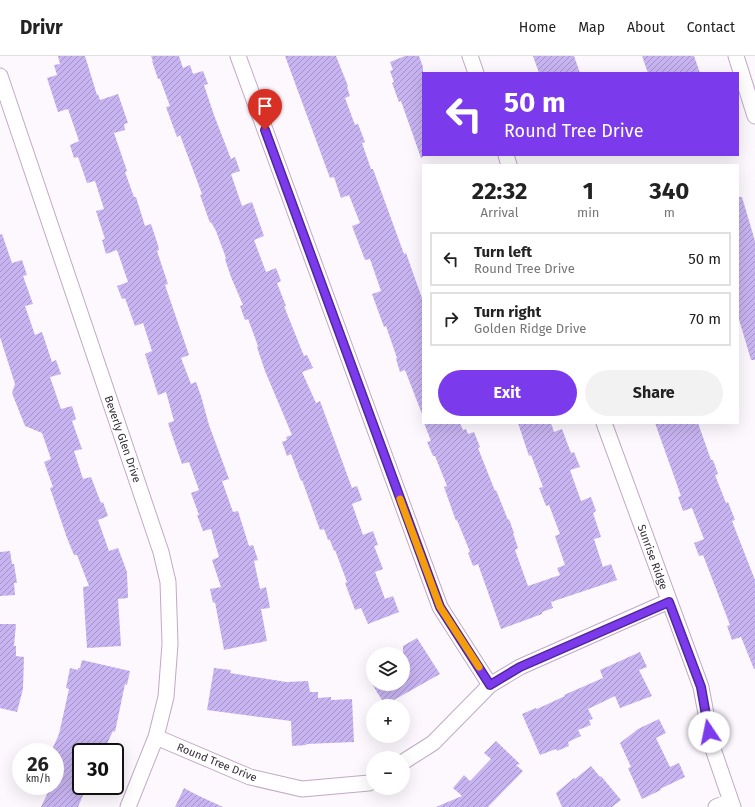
<!DOCTYPE html>
<html lang="en">
<head>
<meta charset="utf-8">
<style>
  body { margin:0; font-family:"Fira Sans",sans-serif; background:#f2f2f2; color:#222; height:100vh; display:flex; flex-direction:column; font-size:15px; white-space:nowrap }
  * { box-sizing:border-box; margin:0 }
  p { font-size:13px; color:#767676 }
  .icon { flex:none; width:22px; height:22px; fill:none; stroke:currentColor; stroke-width:2; stroke-linecap:round; stroke-linejoin:round }
  .map { position:relative; flex:1; overflow:hidden }
  .side { position:absolute; left:422px; top:108px; width:317px; height:260px; display:flex; flex-direction:column; background:#fff; border-radius:0px; box-shadow:0 4px 16px #0002 }
  .side>* { flex:none }
  .banner { position:absolute; left:422px; top:16px; width:317px; height:84px; border-radius:0px; box-shadow:0 4px 16px #0002; background:#7c3aed; color:#fff; overflow:hidden }
  .controls { position:absolute; left:366px; top:591px; display:grid; gap:8px }
  .controls a { display:grid; place-items:center; width:44px; height:44px; border-radius:50%; background:#fff; box-shadow:0 4px 16px #0002; font-size:20px }
  .speed { position:absolute; left:12px; top:687px; display:flex; gap:8px; font-size:20px; font-weight:700; text-align:center }
  .speed>* { display:grid; place-content:center; width:52px; height:52px; border-radius:50%; background:#fff; box-shadow:0 4px 16px #0002; line-height:1 }
  .speed small { font-size:10px; font-weight:400 }
  .speed .limit { border:2px solid #111; border-radius:6px; background:#fff; color:#111 }
  .pin { position:absolute; display:grid; place-items:center; width:34px; height:34px; color:#fff; margin:-41px -17px; border-radius:50% 50% 50% 0; rotate:-45deg; box-shadow:0 0 4px #0007 }
  .pin .icon { rotate:45deg }
  .me { position:absolute; width:44px; margin:-22px; rotate:349deg; stroke-linejoin:round; filter:drop-shadow(0 0 3px #0008) }
  .turn { display:flex; align-items:center; gap:14px; height:84px; padding:0 16px; font-size:18px }
  .turn .icon { width:52px; height:52px; stroke-width:2.5 }
  .turn b { display:block; font-size:28px; line-height:34px }
  .eta { display:flex; justify-content:space-evenly; align-items:center; height:68px; text-align:center }
  .eta b { font-size:24px; font-weight:700; line-height:28px }
  .action { display:flex; gap:8px; margin-top:auto; padding:8px 16px }
  .action a { flex:1; height:46px; border-radius:24px; background:#7c3aed; color:#fff; font-size:16px; font-weight:700; line-height:46px; text-align:center }
  .action a+a { background:#f2f2f2; color:#222 }
  ul { padding:0; list-style:none }
  li { display:flex; align-items:center; gap:12px; height:54px; margin:0 8px 6px; padding:0 8px; border:2px solid #e0e0e0; border-radius:0px }
  li div { flex:1 }
  li b { display:block; font-size:15px }
  li em { font-style:normal }
  header { display:flex; align-items:center; gap:24px; box-sizing:border-box; height:56px; padding:0 20px; background:#fff; border-bottom:1px solid #e0e0e0 }
  header strong { font-size:19px }
  nav { display:flex; gap:22px; margin-inline-start:auto; font-size:14px }
  .map>svg:first-child { display:block }
  .building { fill:url(#building-hatch) }
  .lines { fill:none; stroke-linecap:round; stroke-linejoin:round }
  .street-casing { stroke:#c1a9c5; stroke-width:17 }
  .street { stroke:#fff; stroke-width:15 }
  .route-casing { stroke:#51269a; stroke-width:10 }
  .route { stroke:#7c3aed; stroke-width:7 }
  .slow { stroke:#f59e0b; stroke-width:7 }
  .labels { text-anchor:middle; stroke-width:3; stroke-linejoin:round; paint-order:stroke }
  .street-label { font-size:11px; fill:#352c37; stroke:#fff }
</style>
</head>
<body>
<header>
<strong>Drivr</strong>
<nav><a>Home</a><a>Map</a><a>About</a><a>Contact</a></nav>
</header>
<div class="map">
<svg width="755" height="751" viewBox="0 0 755 751">
  <defs>
    <pattern id="building-hatch" width="6" height="6" patternUnits="userSpaceOnUse"><rect width="6" height="6" fill="#c8b4f1"/><path d="M-1 1l2-2M0 6l6-6M5 7l2-2" fill="none" stroke="#a393c4"/></pattern>
  </defs>
  <rect width="100%" height="100%" fill="#fdf8fe"/>
  <path class="building" d="M 58,0 L 85,0 L 97,39 L 98,38 L 100,44 L 118,38 L 128,67 L 124,68 L 125,74 L 114,77 L 127,115 L 125,116 L 134,141 L 136,141 L 145,170 L 151,168 L 158,189 L 159,194 L 157,195 L 168,228 L 165,229 L 189,299 L 181,302 L 191,328 L 196,326 L 201,340 L 209,369 L 229,423 L 222,425 L 233,456 L 238,455 L 249,490 L 253,489 L 258,504 L 254,505 L 260,533 L 266,531 L 270,552 L 261,553 L 267,585 L 224,594 L 215,546 L 213,547 L 210,533 L 221,531 L 212,504 L 219,501 L 211,473 L 203,475 L 197,459 L 199,459 L 191,437 L 199,434 L 189,406 L 182,408 L 174,385 L 168,367 L 174,365 L 166,336 L 158,339 L 145,298 L 152,295 L 143,267 L 135,270 L 125,242 L 122,243 L 117,230 L 128,226 L 117,194 L 106,198 L 102,184 L 105,183 L 96,155 L 104,153 L 95,125 L 87,127 L 78,101 L 74,102 L 70,89 L 79,85 L 68,53 L 58,56 L 47,22 L 57,19 L 54,9 L 60,8 Z
    M 151,0 L 179,0 L 183,12 L 190,9 L 193,18 L 203,15 L 208,28 L 204,29 L 214,59 L 231,103 L 235,101 L 240,115 L 231,118 L 242,150 L 252,146 L 264,180 L 254,184 L 266,216 L 276,212 L 281,225 L 277,227 L 286,250 L 284,250 L 304,300 L 307,299 L 313,312 L 302,316 L 316,347 L 320,345 L 352,432 L 357,430 L 362,444 L 352,448 L 363,479 L 373,475 L 378,489 L 374,490 L 383,513 L 375,516 L 385,543 L 393,540 L 399,556 L 368,568 L 361,552 L 355,554 L 345,527 L 347,526 L 335,494 L 334,495 L 330,484 L 328,484 L 324,473 L 320,474 L 302,424 L 301,425 L 291,398 L 287,400 L 282,386 L 287,384 L 286,381 L 292,379 L 265,315 L 257,291 L 258,290 L 248,263 L 245,264 L 240,250 L 243,249 L 231,221 L 225,203 L 226,202 L 216,175 L 211,166 L 210,167 L 200,139 L 202,138 L 180,79 L 177,81 L 166,51 L 170,50 L 160,23 L 158,23 L 152,5 L 153,5 Z
    M 285,0 L 336,0 L 348,30 L 347,31 L 350,40 L 345,42 L 355,69 L 358,68 L 365,86 L 362,87 L 371,113 L 373,113 L 404,198 L 406,197 L 423,245 L 423,358 L 422,358 L 405,314 L 400,316 L 396,303 L 397,302 L 386,270 L 384,271 L 372,238 L 381,235 L 370,203 L 365,204 L 352,170 L 360,167 L 349,139 L 341,142 L 334,121 L 330,122 Z
    M 405,0 L 419,0 L 423,11 L 423,101 L 421,102 L 401,45 L 399,46 L 392,27 L 394,26 L 390,15 L 393,14 L 390,6 Z
    M 533,0 L 574,0 L 580,17 L 539,17 Z
    M 642,0 L 694,0 L 700,17 L 648,17 Z
    M 738,141 L 742,141 L 755,185 L 755,304 L 751,304 L 738,260 Z
    M 2,178 L 12,207 L 22,204 L 27,219 L 23,220 L 33,248 L 25,250 L 35,279 L 42,276 L 52,306 L 56,304 L 61,318 L 50,321 L 61,353 L 72,350 L 76,363 L 72,365 L 82,393 L 74,395 L 83,423 L 91,421 L 101,447 L 103,446 L 108,460 L 98,464 L 109,495 L 118,492 L 127,516 L 128,542 L 118,543 L 121,590 L 87,592 L 83,531 L 89,530 L 77,499 L 74,499 L 67,482 L 50,432 L 53,431 L 44,406 L 51,403 L 42,377 L 25,370 L 12,337 L 15,328 L 0,281 L 0,179 Z
    M 424,367 L 460,367 L 463,374 L 466,373 L 468,378 L 474,376 L 480,391 L 478,392 L 495,435 L 496,434 L 508,464 L 509,463 L 514,477 L 513,477 L 518,492 L 515,494 L 528,530 L 560,519 L 557,512 L 565,509 L 555,480 L 560,478 L 549,449 L 546,450 L 539,432 L 543,431 L 531,399 L 529,400 L 518,367 L 551,367 L 554,376 L 562,373 L 571,397 L 574,396 L 580,411 L 570,414 L 581,445 L 591,441 L 596,455 L 593,457 L 601,481 L 594,483 L 603,511 L 611,508 L 617,524 L 551,546 L 553,552 L 542,556 L 542,558 L 501,573 L 478,508 L 473,510 L 468,497 L 470,496 L 457,464 L 456,465 L 444,431 L 447,430 L 435,400 L 433,400 L 427,386 L 431,385 Z
    M 655,367 L 698,367 L 711,404 L 713,404 L 718,418 L 715,419 L 726,447 L 728,446 L 735,464 L 732,465 L 755,524 L 755,613 L 754,613 L 741,581 L 732,584 L 727,570 L 730,569 L 703,499 L 699,500 L 694,487 L 704,483 L 692,452 L 683,455 L 678,441 L 681,440 Z
    M 10,495 L 12,508 L 14,508 L 17,527 L 14,527 L 15,539 L 0,540 L 0,496 Z
    M 0,568 L 16,568 L 14,590 L 16,590 L 16,600 L 24,601 L 23,633 L 17,656 L 0,652 Z
    M 417,582 L 440,618 L 385,649 L 372,628 L 403,628 L 403,590 Z
    M 640,596 L 647,611 L 639,614 L 652,640 L 620,652 L 615,640 L 588,653 L 593,663 L 589,664 L 591,669 L 578,674 L 581,680 L 568,686 L 569,690 L 557,695 L 556,693 L 540,699 L 522,658 L 536,652 L 537,653 L 565,640 L 564,639 L 603,622 L 600,614 Z
    M 82,604 L 130,615 L 127,629 L 125,628 L 115,676 L 113,675 L 103,696 L 81,696 L 81,715 L 76,725 L 80,726 L 77,733 L 84,737 L 78,751 L 41,751 L 51,730 L 55,730 L 55,696 L 51,696 L 59,678 L 69,633 L 66,632 L 70,612 L 78,614 L 78,612 L 80,612 Z
    M 214,612 L 231,614 L 230,617 L 286,626 L 308,625 L 310,636 L 318,636 L 318,642 L 331,641 L 331,644 L 352,643 L 354,686 L 306,688 L 307,689 L 292,690 L 291,665 L 207,654 Z
    M 659,663 L 666,677 L 656,682 L 670,711 L 679,707 L 685,721 L 660,733 L 661,734 L 642,743 L 628,712 L 631,711 L 620,687 L 638,673 Z
    M 496,685 L 520,708 L 516,709 L 523,715 L 488,751 L 436,751 L 462,740 L 453,732 L 464,719 L 470,725 L 491,703 L 484,697 Z
    M 591,710 L 600,721 L 601,720 L 621,744 L 612,751 L 562,751 L 556,737 L 574,722 L 575,723 Z
    M 184,732 L 197,739 L 223,751 L 175,751 Z"/>
  <g class="lines">
    <g class="street-casing">
      <path id="street" d="M 238,0 L 440,551 L 490,629
        M 470,0 L 476,17
        M 736,0 L 755,60
        M 0,20 L 161,496 L 168,526 L 170,588 L 166,641 L 156,681 L 128,751
        M 506,99 L 509,109
        M 604,367 L 701,631 L 712,690 L 733,751
        M 156,681 L 250,721 L 302,733 L 369,727 L 373,724
        M 403,706 L 433,687 L 490,629 L 520,611 L 669,545
        M 716,751 L 730,745"/>
    </g>
    <use href="#street" class="street"/>
  </g>
  <g class="lines">
    <g class="route-casing">
      <path id="route" d="M 265,74 L 440,551 L 490,629 L 520,611 L 669,546 L 701,631 L 709,676"/>
    </g>
    <use href="#route" class="route"/>
    <path class="slow" d="M 400,443 L 440,551 L 479,611"/>
  </g>
  <g class="labels">
    <g class="street-label">
      <text transform="translate(123 383) rotate(71)" y="4">Beverly Glen Drive</text>
      <text transform="translate(653 501) rotate(70)" y="4">Sunrise Ridge</text>
      <text transform="translate(217 706) rotate(22)" y="4">Round Tree Drive</text>
    </g>
  </g>
</svg>
<div class="controls">
<a><svg class="icon" aria-label="layers" viewBox="0 0 24 24"><path d="M12 4l9 5-9 5-9-5zM3 14l9 5 9-5"/></svg></a>
<a>+</a>
<a>−</a>
</div>
<div class="speed"><div>26<small>km/h</small></div><div class="limit">30</div></div>
<div class="pin" style="left:265px;top:74px;background:#d93025"><svg class="icon" aria-label="arrive" viewBox="0 0 24 24"><path d="M6 21V4h12l-3 4 3 4H6"/></svg></div>
<svg class="me" style="left:709px;top:676px" viewBox="-20 -20 40 40"><circle r="19" fill="#fff"/><path d="M0-13L10 11 0 6-10 11z" fill="#7c3aed"/></svg>
<div class="banner">
<div class="turn"><svg class="icon" aria-label="left" viewBox="0 0 24 24"><path d="M17 20v-9H6M10 6l-5 5 5 5"/></svg><div><b>50 m</b>Round Tree Drive</div></div>
</div>
<section class="side">
<div class="eta">
<div><b>22:32</b><p>Arrival</p></div>
<div><b>1</b><p>min</p></div>
<div><b>340</b><p>m</p></div>
</div>
<ul>
<li><svg class="icon" aria-label="left" viewBox="0 0 24 24"><path d="M17 20v-9H6M10 6l-5 5 5 5"/></svg><div><b>Turn left</b><p>Round Tree Drive</p></div><em>50 m</em></li>
<li><svg class="icon" aria-label="right" viewBox="0 0 24 24"><path d="M7 20v-9h11M14 6l5 5-5 5"/></svg><div><b>Turn right</b><p>Golden Ridge Drive</p></div><em>70 m</em></li>
</ul>
<div class="action"><a>Exit</a><a>Share</a></div>
</section>
</div>
</body>
</html>
